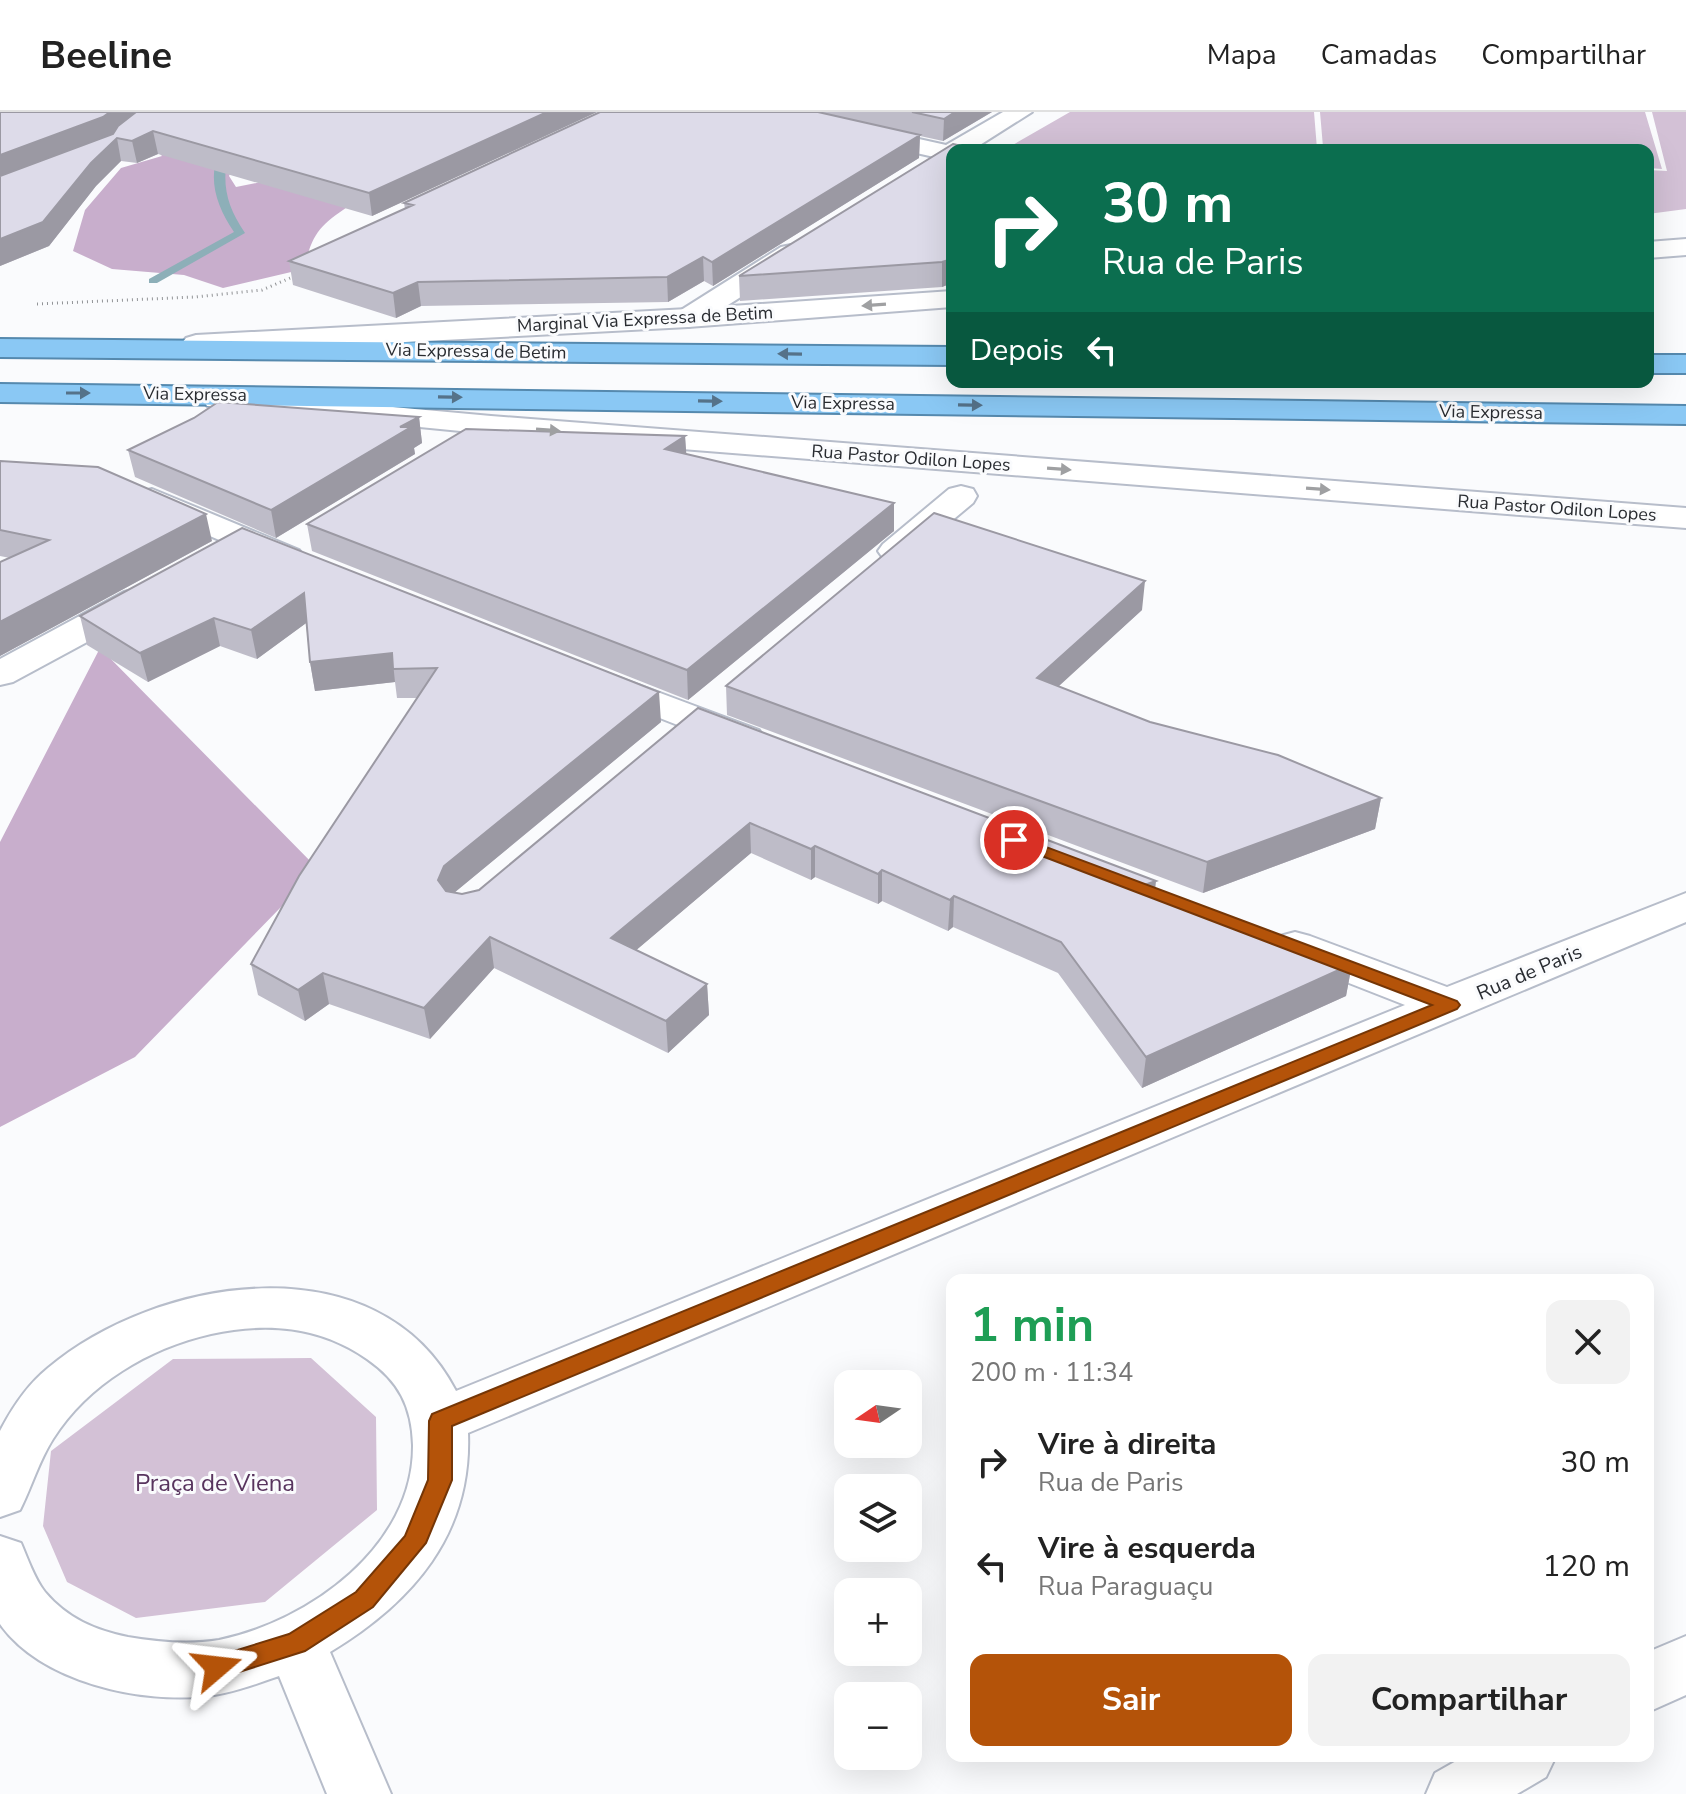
<!DOCTYPE html>
<html lang="pt">
<head>
<meta charset="utf-8">
<style>
  body { margin:0; font-family:"Nunito Sans",sans-serif; background:#f2f2f2; color:#222; height:100vh; display:flex; flex-direction:column; font-size:30px; white-space:nowrap }
  * { box-sizing:border-box; margin:0 }
  p { font-size:26px; color:#767676 }
  .icon { flex:none; width:44px; height:44px; fill:none; stroke:currentColor; stroke-width:2; stroke-linecap:round; stroke-linejoin:round }
  .map { position:relative; flex:1; overflow:hidden }
  .panel { position:absolute; left:946px; top:1162px; width:708px; height:488px; display:flex; flex-direction:column; background:#fff; border-radius:16px; box-shadow:0 8px 32px #0002 }
  .panel>* { flex:none }
  .banner { position:absolute; left:946px; top:32px; width:708px; height:244px; border-radius:16px; box-shadow:0 8px 32px #0002; background:#0b6e4f; color:#fff; overflow:hidden }
  .needle { width:52px; rotate:257deg }
  .controls { position:absolute; left:834px; top:1258px; display:grid; gap:16px }
  .controls a { display:grid; place-items:center; width:88px; height:88px; border-radius:16px; background:#fff; box-shadow:0 8px 32px #0002; font-size:40px }
  .pin { position:absolute; display:grid; place-items:center; width:68px; height:68px; color:#fff; margin:-34px; border:4px solid #fff; border-radius:50%; box-shadow:0 2px 8px #0007 }
  .me { position:absolute; width:88px; margin:-44px; rotate:73deg; stroke-linejoin:round; filter:drop-shadow(0 0 6px #0008) }
  .turn { display:flex; align-items:center; gap:28px; height:168px; padding:0 24px; font-size:36px }
  .turn .icon { width:104px; height:104px; stroke-width:2.5 }
  .turn b { display:block; font-size:56px; line-height:68px }
  .then { display:flex; align-items:center; height:76px; padding:0 24px; background:#0003; gap:16px; font-size:30px }
  .round { display:grid; place-items:center; flex:none; width:84px; height:84px; border-radius:16px; background:#f2f2f2 }
  .headline { display:flex; align-items:center; justify-content:space-between; height:136px; padding:0 24px }
  h1 { font-size:48px; font-weight:700; line-height:60px; color:#1e9e55 }
  .action { display:flex; gap:16px; margin-top:auto; padding:16px 24px }
  .action a { flex:1; height:92px; border-radius:16px; background:#b45309; color:#fff; font-size:32px; font-weight:700; line-height:92px; text-align:center }
  .action a+a { background:#f2f2f2; color:#222 }
  ul { padding:0; list-style:none }
  li { display:flex; align-items:center; gap:24px; height:104px; padding:0 24px }
  li div { flex:1 }
  li b { display:block; font-size:30px }
  li em { font-style:normal }
  header { display:flex; align-items:center; gap:48px; box-sizing:border-box; height:112px; padding:0 40px; background:#fff; border-bottom:2px solid #e0e0e0 }
  header strong { font-size:38px }
  nav { display:flex; gap:44px; margin-inline-start:auto; font-size:28px }
  .map>svg:first-child { display:block }
  .green { fill:#d3c1d6 }
  .forest { fill:#c8aecc }
  .lines { fill:none; stroke-linecap:round; stroke-linejoin:round }
  .stream { fill:#8dafb8; fill-rule:evenodd }
  .minor-casing { stroke:#b7bdca; stroke-width:4 }
  .tertiary-casing { stroke:#b7bdca; stroke-width:4 }
  .trunk-casing { stroke:#5589ae; stroke-width:4 }
  .path { stroke:#919396; stroke-width:3; stroke-dasharray:1 4; stroke-linecap:butt }
  .minor { fill:#fff; fill-rule:evenodd }
  .tertiary { fill:#fff; fill-rule:evenodd }
  .trunk { fill:#8ac8f4; fill-rule:evenodd }
  .wall { fill:#bebcc8 }
  .shaded-wall { fill:#9b99a3 }
  .building { fill:#dddbe9; stroke:#9b99a3; stroke-width:2 }
  .oneway { fill:#9fa0a2 }
  .oneway2 { fill:#557289 }
  .route { fill:#b45309; stroke:#753606; stroke-width:2 }
  .labels { text-anchor:middle; stroke-width:6; stroke-linejoin:round; paint-order:stroke }
  .far-street-label { font-size:18px; fill:#292c31; stroke:#fafbfd }
  .street-label { font-size:20px; fill:#292c31; stroke:#fafbfd }
  .near-park-label { font-size:24px; fill:#58345e; stroke:#fafbfd }
</style>
</head>
<body>
<header>
<strong>Beeline</strong>
<nav><a>Mapa</a><a>Camadas</a><a>Compartilhar</a></nav>
</header>
<div class="map">
<svg width="1686" height="1682" viewBox="0 0 1686 1682">
  <rect width="100%" height="100%" fill="#fafbfd"/>
  <path class="green" d="M 1070,0 L 1314,0 L 1317,37 L 1328,38 L 1004,38 Z
    M 1320,0 L 1645,0 L 1662,57 L 1648,56 L 1648,38 L 1371,38 L 1323,35 Z
    M 1652,0 L 1686,0 L 1686,97 L 1648,102 L 1648,58 L 1667,59 Z
    M 311,1246 L 376,1305 L 377,1398 L 265,1490 L 136,1506 L 67,1470 L 43,1414 L 51,1339 L 173,1247 Z"/>
  <path class="forest" d="M 149,30 L 237,44 L 229,64 L 236,75 L 302,62 L 353,91 C 321,113 313,118 304,157 L 223,176 L 184,163 L 112,157 L 73,139 L 85,98 L 121,56 L 162,44 Z
    M 100,536 L 318,757 L 135,945 L 0,1015 L 0,730 Z"/>
  <g class="lines">
    <path class="stream" d="M 220,36 L 229,38 C 221,71 226,93 245,121 L 157,171 L 149,171 L 149,167 L 234,120 C 216,93 207,67 220,36 Z"/>
    <g class="minor-casing">
      <path id="minor" d="M 753,0 L 797,0 L 946,33 L 1003,0 L 1032,0 L 972,38 L 952,38 L 952,49 L 765,7 L 757,5 Z
        M 791,133 L 801,135 L 805,141 L 801,147 L 698,212 L 688,215 L 678,212 L 674,206 L 678,200 L 781,135 Z
        M 961,374 L 973,377 L 977,384 L 973,391 L 907,446 L 895,449 L 883,446 L 878,439 L 883,432 L 949,377 Z
        M 152,377 L 299,438 L 304,445 L 299,452 L 287,455 L 275,452 L 140,394 L 136,387 L 140,380 Z
        M 137,477 L 150,480 L 155,488 L 150,496 L 13,570 L 0,573 L 0,547 L 124,480 Z
        M 604,560 L 759,618 L 764,626 L 759,634 L 745,638 L 731,634 L 591,579 L 585,571 L 591,563 Z
        M 1686,781 L 1686,810 L 468,1321 C 472,1422 413,1490 330,1540 L 391,1682 L 327,1682 L 279,1564 C 256,1572 232,1581 208,1584 C 141,1592 41,1570 0,1512 L 0,1424 L 21,1431 C 28,1447 34,1466 45,1480 C 68,1507 95,1518 128,1525 C 157,1530 189,1533 219,1528 C 310,1509 414,1434 413,1333 C 412,1295 399,1269 367,1247 C 319,1214 267,1210 211,1222 C 149,1236 88,1272 53,1327 C 39,1349 32,1374 20,1398 L 0,1405 L 0,1319 C 12,1296 27,1273 48,1256 C 157,1164 378,1128 456,1279 L 1405,893 L 1280,844 L 1273,834 L 1280,824 L 1295,820 L 1310,824 L 1447,875 Z
        M 1686,1524 L 1686,1583 L 1648,1600 L 1648,1540 Z
        M 1465,1644 L 1556,1644 L 1546,1665 L 1517,1682 L 1426,1682 L 1435,1661 Z"/>
    </g>
    <g class="tertiary-casing">
      <path id="tertiary" d="M 1686,127 L 1686,143 L 1648,146 L 1648,130 Z
        M 952,179 L 952,195 L 688,215 L 196,241 L 186,238 L 181,232 L 186,226 L 196,223 L 688,197 Z
        M 218,279 L 491,304 L 1686,396 L 1686,416 L 491,322 L 207,294 L 203,288 L 207,282 Z"/>
    </g>
    <g class="trunk-casing">
      <path id="trunk" d="M 0,227 L 952,235 L 952,253 L 0,245 Z
        M 1648,243 L 1686,243 L 1686,261 L 1648,261 Z
        M 0,272 L 1686,294 L 1686,312 L 0,290 Z"/>
    </g>
    <path class="path" d="M 37,192 L 195,185 L 262,178 L 295,164"/>
    <use href="#minor" class="minor"/>
    <use href="#tertiary" class="tertiary"/>
    <use href="#trunk" class="trunk"/>
  </g>
  <path class="wall" d="M 0,0 L 597,0 L 372,104 L 158,42 L 137,51 L 121,49 L 96,74 L 49,134 L 0,154 Z
    M 600,0 L 992,0 L 943,29 L 920,24 L 919,46 L 713,174 L 704,169 L 668,190 L 421,194 L 396,206 L 293,173 L 289,149 L 405,97 L 404,91 Z
    M 952,38 L 952,171 L 942,175 L 740,189 L 739,164 Z
    M 419,305 L 422,331 L 414,336 L 415,342 L 276,426 L 135,365 L 128,338 Z
    M 685,324 L 686,342 L 894,419 L 688,588 L 312,439 L 307,412 Z
    M 0,349 L 212,429 L 0,544 L 0,450 L 10,446 L 0,444 Z
    M 242,416 L 661,610 L 454,781 L 462,782 L 479,778 L 698,596 L 1155,777 L 1352,852 L 1346,884 L 1142,976 L 1058,861 L 953,815 L 948,819 L 882,789 L 878,792 L 815,765 L 811,768 L 751,741 L 636,838 L 707,872 L 709,903 L 668,941 L 494,856 L 430,927 L 329,892 L 305,909 L 258,883 L 251,852 L 417,586 L 397,586 L 395,570 L 315,579 L 310,550 L 306,511 L 257,547 L 220,534 L 148,570 L 87,533 L 80,504 Z
    M 1142,498 L 1058,574 L 1150,610 L 1381,686 L 1375,717 L 1203,781 L 727,603 L 726,574 Z"/>
  <path class="shaded-wall" d="M 110,0 L 141,0 L 107,27 L 0,68 L 0,43 Z
    M 547,0 L 597,0 L 372,104 L 369,81 Z
    M 955,0 L 992,0 L 943,29 L 944,7 Z
    M 153,19 L 158,42 L 137,51 L 132,29 Z
    M 920,23 L 919,46 L 713,174 L 712,150 Z
    M 117,26 L 121,49 L 96,74 L 49,134 L 0,154 L 0,127 Z
    M 703,145 L 704,169 L 668,190 L 667,165 Z
    M 952,147 L 952,171 L 942,175 L 942,150 Z
    M 418,170 L 421,194 L 396,206 L 393,181 Z
    M 419,305 L 422,331 L 414,336 L 415,342 L 276,426 L 271,398 L 400,315 Z
    M 685,324 L 687,351 L 665,337 Z
    M 894,391 L 894,419 L 688,588 L 687,558 Z
    M 206,402 L 212,429 L 0,544 L 0,510 Z
    M 1145,469 L 1142,498 L 1035,596 L 1037,566 Z
    M 304,481 L 309,509 L 257,547 L 251,518 Z
    M 214,506 L 220,534 L 148,570 L 140,541 Z
    M 392,541 L 395,570 L 315,579 L 310,550 Z
    M 659,580 L 661,610 L 449,785 L 438,768 L 444,754 Z
    M 1381,686 L 1375,717 L 1203,781 L 1207,750 Z
    M 750,711 L 751,741 L 614,857 L 611,826 Z
    M 815,734 L 815,765 L 811,768 L 811,737 Z
    M 882,758 L 882,789 L 878,792 L 878,762 Z
    M 1156,769 L 1153,799 L 1144,773 Z
    M 954,784 L 953,815 L 948,819 L 950,788 Z
    M 490,825 L 494,856 L 430,927 L 424,896 Z
    M 1352,852 L 1346,884 L 1142,976 L 1146,945 Z
    M 323,861 L 329,892 L 305,909 L 298,878 Z
    M 707,872 L 709,903 L 668,941 L 666,909 Z"/>
  <path class="building" d="M 0,0 L 110,0 L 103,5 L 0,43 Z
    M 136,0 L 547,0 L 369,81 L 153,19 L 132,29 L 117,26 L 91,51 L 43,110 L 0,127 L 0,64 L 113,22 L 118,14 Z
    M 600,0 L 818,0 L 920,23 L 712,150 L 703,145 L 667,165 L 418,170 L 393,181 L 289,149 L 413,93 L 404,91 Z
    M 912,0 L 955,0 L 944,7 Z
    M 953,32 L 979,38 L 952,38 L 952,147 L 942,150 L 739,164 Z
    M 218,290 L 419,305 L 400,315 L 411,315 L 271,398 L 128,338 L 194,306 Z
    M 466,317 L 685,324 L 665,337 L 894,391 L 687,558 L 307,412 Z
    M 0,349 L 98,355 L 206,402 L 0,510 L 0,450 L 49,428 L 0,418 Z
    M 934,401 L 1145,469 L 1037,566 L 1150,610 L 1278,643 L 1381,686 L 1207,750 L 726,574 Z
    M 242,416 L 659,580 L 444,754 L 438,768 L 446,779 L 462,782 L 479,778 L 698,596 L 1156,769 L 1144,773 L 1352,852 L 1146,945 L 1061,830 L 954,784 L 950,788 L 882,758 L 878,762 L 815,734 L 811,737 L 750,711 L 611,826 L 707,872 L 666,909 L 490,825 L 424,896 L 323,861 L 298,878 L 251,852 L 299,764 L 437,556 L 393,557 L 392,541 L 310,550 L 304,481 L 251,518 L 214,506 L 140,541 L 80,504 Z"/>
  <defs><path id="oneway-solid" d="M-6-.8H1V-3.2L6.5 0L1 3.2V.8H-6Z" transform="scale(2)"/></defs>
  <g class="oneway">
    <use href="#oneway-solid" transform="translate(874 193) rotate(176)"/>
    <use href="#oneway-solid" transform="translate(548 318) rotate(4)"/>
    <use href="#oneway-solid" transform="translate(1059 357) rotate(4)"/>
    <use href="#oneway-solid" transform="translate(1318 377) rotate(4)"/>
  </g>
  <g class="oneway2">
    <use href="#oneway-solid" transform="translate(790 242) rotate(-179)"/>
    <use href="#oneway-solid" transform="translate(78 281)"/>
    <use href="#oneway-solid" transform="translate(450 285) rotate(1)"/>
    <use href="#oneway-solid" transform="translate(710 289) rotate(1)"/>
    <use href="#oneway-solid" transform="translate(970 293) rotate(1)"/>
  </g>
  <path class="route" d="M 1014,723 L 1457,889 L 1460,893 L 1457,897 L 452,1314 L 452,1368 L 426,1431 L 373,1495 L 305,1539 L 217,1567 L 208,1563 L 205,1555 L 208,1547 L 289,1522 L 356,1480 L 405,1424 L 428,1368 L 429,1309 L 432,1302 L 1432,893 L 1008,731 L 1005,728 L 1008,724 Z"/>
  <g class="labels">
    <g class="far-street-label">
      <text transform="translate(645 207) rotate(-3)" y="6">Marginal Via Expressa de Betim</text>
      <text transform="translate(476 239) rotate(1)" y="6">Via Expressa de Betim</text>
      <text transform="translate(195 282) rotate(1)" y="6">Via Expressa</text>
      <text transform="translate(843 291) rotate(1)" y="6">Via Expressa</text>
      <text transform="translate(1491 300) rotate(1)" y="6">Via Expressa</text>
      <text transform="translate(911 346) rotate(4)" y="6">Rua Pastor Odilon Lopes</text>
      <text transform="translate(1557 396) rotate(4)" y="6">Rua Pastor Odilon Lopes</text>
    </g>
    <g class="street-label">
      <text transform="translate(1529 860) rotate(-23)" y="7">Rua de Paris</text>
    </g>
    <g class="near-park-label">
      <text x="215" y="1379">Praça de Viena</text>
    </g>
  </g>
</svg>
<div class="controls">
<a><svg class="needle" viewBox="-14 -14 28 28"><path d="M0-13l5 13h-10z" fill="#e53935"/><path d="M0 13l5-13h-10z" fill="#767676"/></svg></a>
<a><svg class="icon" aria-label="layers" viewBox="0 0 24 24"><path d="M12 4l9 5-9 5-9-5zM3 14l9 5 9-5"/></svg></a>
<a>+</a>
<a>−</a>
</div>
<div class="pin" style="left:1014px;top:728px;background:#d93025"><svg class="icon" aria-label="arrive" viewBox="0 0 24 24"><path d="M6 21V4h12l-3 4 3 4H6"/></svg></div>
<svg class="me" style="left:217px;top:1555px" viewBox="-20 -20 40 40"><path d="M0-17L14 15 0 8-14 15z" fill="#b45309" stroke="#fff" stroke-width="4"/></svg>
<div class="banner">
<div class="turn"><svg class="icon" aria-label="right" viewBox="0 0 24 24"><path d="M7 20v-9h11M14 6l5 5-5 5"/></svg><div><b>30 m</b>Rua de Paris</div></div>
<div class="then">Depois<svg class="icon" aria-label="left" viewBox="0 0 24 24"><path d="M17 20v-9H6M10 6l-5 5 5 5"/></svg></div>
</div>
<section class="panel">
<div class="headline"><div><h1>1 min</h1><p>200 m · 11:34</p></div><a class="round"><svg class="icon" aria-label="close" viewBox="0 0 24 24"><path d="M6 6l12 12M18 6L6 18"/></svg></a></div>
<ul>
<li><svg class="icon" aria-label="right" viewBox="0 0 24 24"><path d="M7 20v-9h11M14 6l5 5-5 5"/></svg><div><b>Vire à direita</b><p>Rua de Paris</p></div><em>30 m</em></li>
<li><svg class="icon" aria-label="left" viewBox="0 0 24 24"><path d="M17 20v-9H6M10 6l-5 5 5 5"/></svg><div><b>Vire à esquerda</b><p>Rua Paraguaçu</p></div><em>120 m</em></li>
</ul>
<div class="action"><a>Sair</a><a>Compartilhar</a></div>
</section>
</div>
</body>
</html>
